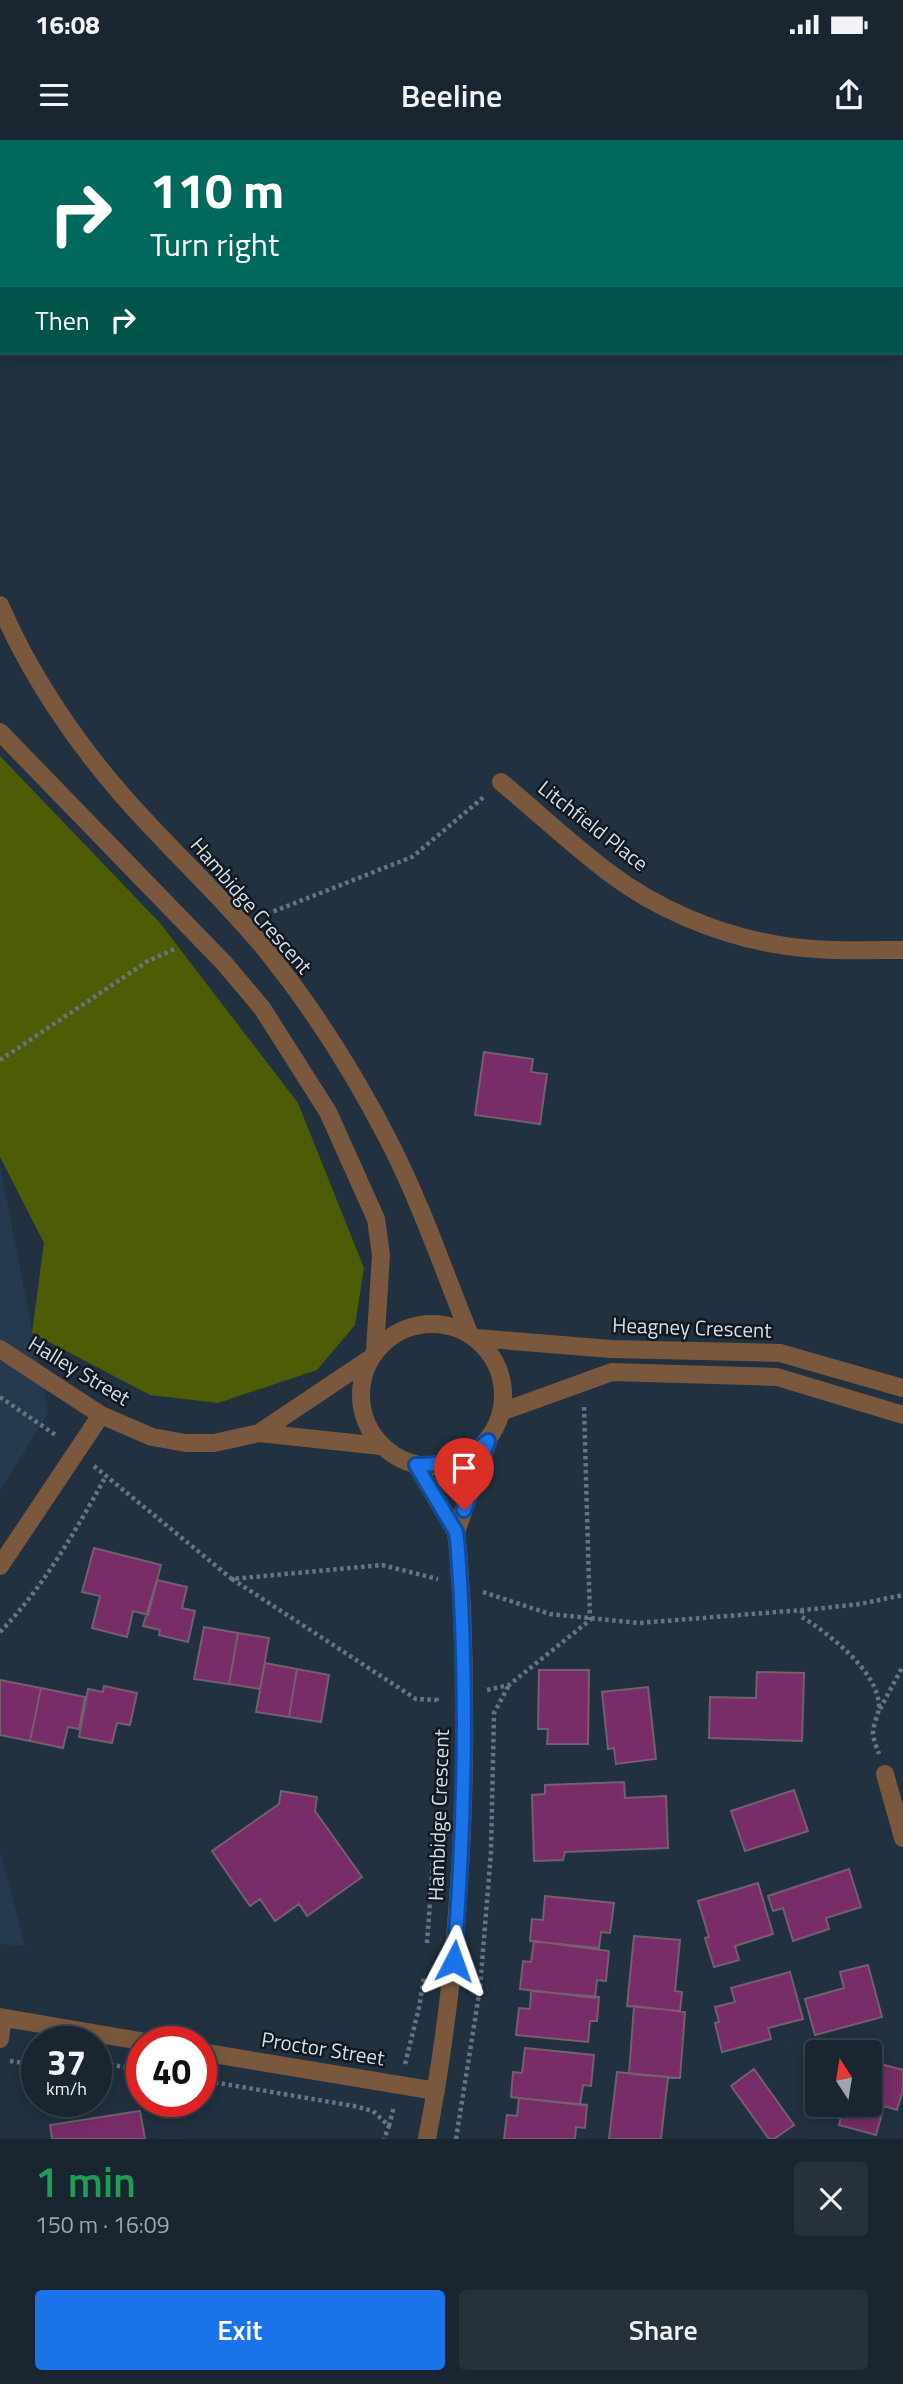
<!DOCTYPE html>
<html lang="en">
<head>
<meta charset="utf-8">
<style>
  body { margin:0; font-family:"Titillium Web",sans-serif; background:#26313c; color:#f1f3f6; height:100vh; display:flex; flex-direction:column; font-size:26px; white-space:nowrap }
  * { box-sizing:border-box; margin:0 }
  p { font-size:23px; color:#9fa5ab }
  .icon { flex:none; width:38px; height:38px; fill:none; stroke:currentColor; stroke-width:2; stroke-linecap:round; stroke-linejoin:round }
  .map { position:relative; height:1999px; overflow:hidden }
  .sheet { display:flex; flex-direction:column; background:#192530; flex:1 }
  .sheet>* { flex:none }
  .hud { position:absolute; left:0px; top:0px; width:903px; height:214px; box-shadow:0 4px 18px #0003,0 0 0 2px #37424c; background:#00695c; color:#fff; overflow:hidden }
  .needle { width:46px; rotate:348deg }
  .tools { position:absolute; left:805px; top:1900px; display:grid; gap:14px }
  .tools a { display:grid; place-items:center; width:77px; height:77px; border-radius:7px; background:#192530; box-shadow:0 4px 18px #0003,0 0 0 2px #37424c; font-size:35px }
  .speed { position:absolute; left:21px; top:1886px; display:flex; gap:14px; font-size:35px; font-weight:700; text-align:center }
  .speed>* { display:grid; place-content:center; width:91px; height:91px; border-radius:50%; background:#192530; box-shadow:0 4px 18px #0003,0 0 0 2px #37424c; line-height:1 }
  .speed small { font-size:18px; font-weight:400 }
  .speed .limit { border:10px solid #d22; background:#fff; color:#111 }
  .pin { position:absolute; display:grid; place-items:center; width:60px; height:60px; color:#fff; margin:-72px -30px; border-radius:50% 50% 50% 0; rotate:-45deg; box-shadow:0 0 7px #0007 }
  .pin .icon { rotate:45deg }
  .me { position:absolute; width:77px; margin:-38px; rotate:4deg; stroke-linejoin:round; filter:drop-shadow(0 0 5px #0008) }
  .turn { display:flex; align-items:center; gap:24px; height:147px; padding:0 35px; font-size:32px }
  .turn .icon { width:91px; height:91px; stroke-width:2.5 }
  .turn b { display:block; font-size:49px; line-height:60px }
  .then { display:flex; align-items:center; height:66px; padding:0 35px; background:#0003; gap:14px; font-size:26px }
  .round { display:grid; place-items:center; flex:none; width:74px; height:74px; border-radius:7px; background:#26313c }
  .summary { display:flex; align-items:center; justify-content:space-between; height:119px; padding:0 35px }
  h1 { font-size:42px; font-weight:600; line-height:52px; color:#1e9e55 }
  .cta { display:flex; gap:14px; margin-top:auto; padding:14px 35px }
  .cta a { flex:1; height:80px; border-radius:7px; background:#1a73e8; color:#fff; font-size:28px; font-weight:600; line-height:80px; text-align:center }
  .cta a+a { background:#26313c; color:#f1f3f6 }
  .status { display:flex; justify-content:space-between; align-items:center; height:49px; padding:0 35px; background:#192530; direction:ltr }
  .status svg { height:19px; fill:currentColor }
  header { display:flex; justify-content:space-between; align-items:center; height:91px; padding:0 35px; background:#192530; font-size:32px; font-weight:600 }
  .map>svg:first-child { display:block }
  .built { fill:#253a4e }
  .green { fill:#4e5c06 }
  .building { fill:#782c68; stroke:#735f6d; stroke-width:2 }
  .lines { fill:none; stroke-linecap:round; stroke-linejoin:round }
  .path { stroke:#677481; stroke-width:4.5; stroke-dasharray:3.5 3.5; stroke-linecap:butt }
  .minor { stroke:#79583e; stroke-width:18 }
  .major { stroke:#c17d46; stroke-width:18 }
  .minor-bridge { stroke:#79583e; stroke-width:18 }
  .route-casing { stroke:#114b97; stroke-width:18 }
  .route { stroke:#1a73e8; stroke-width:12 }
  .labels { text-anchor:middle; stroke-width:5; stroke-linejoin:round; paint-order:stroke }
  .street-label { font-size:21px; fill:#d5dfe9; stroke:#11181f }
</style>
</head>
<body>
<div class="status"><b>16:08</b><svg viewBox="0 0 49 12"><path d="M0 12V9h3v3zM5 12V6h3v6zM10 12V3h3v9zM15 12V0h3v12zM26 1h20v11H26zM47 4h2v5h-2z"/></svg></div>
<header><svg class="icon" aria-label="menu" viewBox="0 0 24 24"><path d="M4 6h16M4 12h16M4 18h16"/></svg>Beeline<svg class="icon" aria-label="share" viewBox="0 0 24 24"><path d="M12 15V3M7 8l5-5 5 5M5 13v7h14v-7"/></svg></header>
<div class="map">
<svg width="903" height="1999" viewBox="0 0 903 1999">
  <rect width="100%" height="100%" fill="#213140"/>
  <path class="built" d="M 0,1025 L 48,1273 L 0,1351 Z
    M 0,1711 L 25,1806 L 0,1804 Z"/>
  <path class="green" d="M 0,616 L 160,783 L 298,963 L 364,1128 L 355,1185 L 317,1230 L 218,1263 L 150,1255 L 32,1193 L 44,1103 L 0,1017 Z"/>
  <path class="building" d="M 484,912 L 533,919 L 531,932 L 547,934 L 540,984 L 475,975 Z
    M 94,1408 L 161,1425 L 148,1475 L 133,1471 L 127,1497 L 92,1488 L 100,1456 L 82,1452 Z
    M 157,1440 L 187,1447 L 182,1468 L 195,1471 L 188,1502 L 159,1495 L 160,1490 L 143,1486 Z
    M 204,1487 L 238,1493 L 229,1544 L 194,1539 Z
    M 238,1493 L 269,1498 L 260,1549 L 229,1544 Z
    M 265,1523 L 297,1529 L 289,1577 L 256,1572 Z
    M 297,1529 L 329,1535 L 321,1582 L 289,1577 Z
    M 539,1530 L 589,1530 L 588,1604 L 547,1604 L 548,1589 L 538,1589 Z
    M 757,1532 L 804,1533 L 802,1601 L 709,1598 L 710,1557 L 756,1558 Z
    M 0,1540 L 41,1548 L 30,1601 L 0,1595 Z
    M 104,1546 L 137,1553 L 130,1585 L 117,1583 L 112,1603 L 79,1597 L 88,1549 L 103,1552 Z
    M 648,1547 L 656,1619 L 616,1624 L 614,1608 L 608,1609 L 602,1552 Z
    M 41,1548 L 85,1557 L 79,1589 L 68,1587 L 63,1608 L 30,1601 Z
    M 624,1642 L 625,1658 L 666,1656 L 668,1708 L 565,1712 L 563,1720 L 534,1721 L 532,1655 L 545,1654 L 545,1645 Z
    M 794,1650 L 808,1691 L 745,1711 L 731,1671 Z
    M 281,1651 L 317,1657 L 315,1671 L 362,1737 L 307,1776 L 299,1764 L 275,1781 L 260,1759 L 250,1766 L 212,1711 L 279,1664 Z
    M 849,1729 L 861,1767 L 826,1778 L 829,1789 L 793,1801 L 783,1768 L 773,1771 L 768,1756 Z
    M 758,1743 L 773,1794 L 735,1806 L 739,1820 L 714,1827 L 705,1798 L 709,1797 L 698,1761 Z
    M 545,1756 L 614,1763 L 610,1793 L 601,1792 L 599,1808 L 530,1801 L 532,1779 L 543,1780 Z
    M 634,1796 L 680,1800 L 675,1851 L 682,1852 L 680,1871 L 627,1866 Z
    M 534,1801 L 609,1811 L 606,1841 L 597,1840 L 595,1858 L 520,1849 L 523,1821 L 531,1822 Z
    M 868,1825 L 882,1877 L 815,1895 L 805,1859 L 844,1848 L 840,1832 Z
    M 790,1832 L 803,1879 L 768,1888 L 771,1899 L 722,1912 L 715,1883 L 719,1882 L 715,1867 L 735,1862 L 731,1848 Z
    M 531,1851 L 599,1857 L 597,1881 L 590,1881 L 588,1902 L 516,1895 L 519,1868 L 530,1869 Z
    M 634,1866 L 685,1872 L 680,1938 L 629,1934 Z
    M 525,1908 L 594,1915 L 591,1946 L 583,1945 L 580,1965 L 511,1957 L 513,1932 L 522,1933 Z
    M 870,1921 L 903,1930 L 903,1950 L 897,1970 L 884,1966 L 876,1995 L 839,1985 L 844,1965 L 870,1965 Z
    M 754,1929 L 794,1985 L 774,1999 L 769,1999 L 731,1946 Z
    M 617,1932 L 668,1937 L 661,1999 L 609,1999 Z
    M 519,1958 L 587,1965 L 585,1988 L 576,1987 L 575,1999 L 504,1999 L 507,1975 L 517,1976 Z
    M 140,1971 L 145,1999 L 52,1999 L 50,1985 Z"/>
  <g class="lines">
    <path class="path" d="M 267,774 L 412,717 L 485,656
      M 0,920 L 148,821 L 177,808
      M 0,1257 L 57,1296
      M 94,1326 L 232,1439 L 382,1425 L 438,1439
      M 232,1439 L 416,1559 L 437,1560 L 437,1562
      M 483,1452 L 550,1474 L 639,1483 L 815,1469 L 860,1464 L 903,1455
      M 802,1470 L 802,1477 C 829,1494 878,1531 879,1566 C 879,1575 873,1584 873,1593 C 873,1599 877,1608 879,1614
      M 0,1492 C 43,1448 76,1390 106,1336
      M 487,1550 L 509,1545 L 590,1480 L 584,1266
      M 880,1569 L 903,1526
      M 427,1803 L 433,1721
      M 10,1921 L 32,1924 L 37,1922
      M 96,1922 L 142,1930
      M 405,1924 L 419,1868 L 424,1836
      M 201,1940 L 354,1966 L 373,1971 L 389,1986 L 384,1999
      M 389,1986 L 394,1966
      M 456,1999 L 480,1848 L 491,1712 L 494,1573 L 509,1545"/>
    <path class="minor" d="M 901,192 L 903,194
      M 0,465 C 29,533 74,600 123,656 C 170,710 225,759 270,815 C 317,874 358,940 392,1007 C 422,1067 444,1131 469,1193
      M 0,592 L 224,823 L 262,868 L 328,972 L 376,1079 L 381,1115 L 375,1211
      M 501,642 C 537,672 571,704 608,732 C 655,768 716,794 774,804 C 816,812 861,810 903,810
      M361 1255a71 71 0 1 1 142 0a71 71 0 1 1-142 0Z
      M 476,1198 L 611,1209 L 780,1213 L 903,1248
      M 0,1209 L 101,1275 L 152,1297 L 186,1303 L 214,1303 L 259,1293 L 381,1306
      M 501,1272 L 612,1232 L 777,1237 L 903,1275
      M 259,1293 L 368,1220
      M 416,1325 L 456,1392 L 458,1410
      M 456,1392 L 488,1302
      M 0,1426 L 101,1275
      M 885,1634 L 903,1698
      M 0,1877 L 146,1902
      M 0,1899 L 3,1878
      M 201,1912 L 436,1951
      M 427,1999 C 461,1823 469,1646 462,1468"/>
    <path class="major" d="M 6,2 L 9,0
      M 171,2 L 174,0
      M 0,153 L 2,151"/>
    <path class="minor-bridge" d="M 458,1410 L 462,1468"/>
  </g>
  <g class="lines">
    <g class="route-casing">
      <path id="route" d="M 454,1821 C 465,1682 468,1548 458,1410 L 456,1392 L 416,1325 C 448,1325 462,1320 488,1301 L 464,1370"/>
    </g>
    <use href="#route" class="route"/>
  </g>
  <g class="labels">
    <g class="street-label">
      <text transform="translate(593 686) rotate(38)" y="7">Litchfield Place</text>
      <text transform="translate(251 766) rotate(49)" y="7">Hambidge Crescent</text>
      <text transform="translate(692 1188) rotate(2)" y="7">Heagney Crescent</text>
      <text transform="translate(79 1231) rotate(31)" y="7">Halley Street</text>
      <text transform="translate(439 1675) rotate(-88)" y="7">Hambidge Crescent</text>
      <text transform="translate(323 1909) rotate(9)" y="7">Proctor Street</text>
    </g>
  </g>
</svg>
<div class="tools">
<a><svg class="needle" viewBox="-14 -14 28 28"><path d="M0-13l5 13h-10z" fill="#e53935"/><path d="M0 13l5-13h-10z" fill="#9fa5ab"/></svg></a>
</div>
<div class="speed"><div>37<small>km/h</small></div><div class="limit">40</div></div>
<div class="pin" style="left:464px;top:1370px;background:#d93025"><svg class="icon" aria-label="arrive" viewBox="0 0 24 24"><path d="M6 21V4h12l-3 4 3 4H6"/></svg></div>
<svg class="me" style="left:454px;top:1821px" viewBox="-20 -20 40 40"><path d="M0-17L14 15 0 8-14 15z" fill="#1a73e8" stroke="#fff" stroke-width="4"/></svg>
<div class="hud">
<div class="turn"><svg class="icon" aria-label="right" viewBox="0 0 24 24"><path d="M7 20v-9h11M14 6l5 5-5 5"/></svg><div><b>110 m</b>Turn right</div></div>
<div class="then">Then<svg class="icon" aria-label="right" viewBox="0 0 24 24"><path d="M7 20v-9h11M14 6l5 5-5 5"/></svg></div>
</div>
</div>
<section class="sheet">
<div class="summary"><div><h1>1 min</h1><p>150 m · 16:09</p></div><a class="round"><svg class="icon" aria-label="close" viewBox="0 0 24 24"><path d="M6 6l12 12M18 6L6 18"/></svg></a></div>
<div class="cta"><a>Exit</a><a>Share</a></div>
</section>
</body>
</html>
